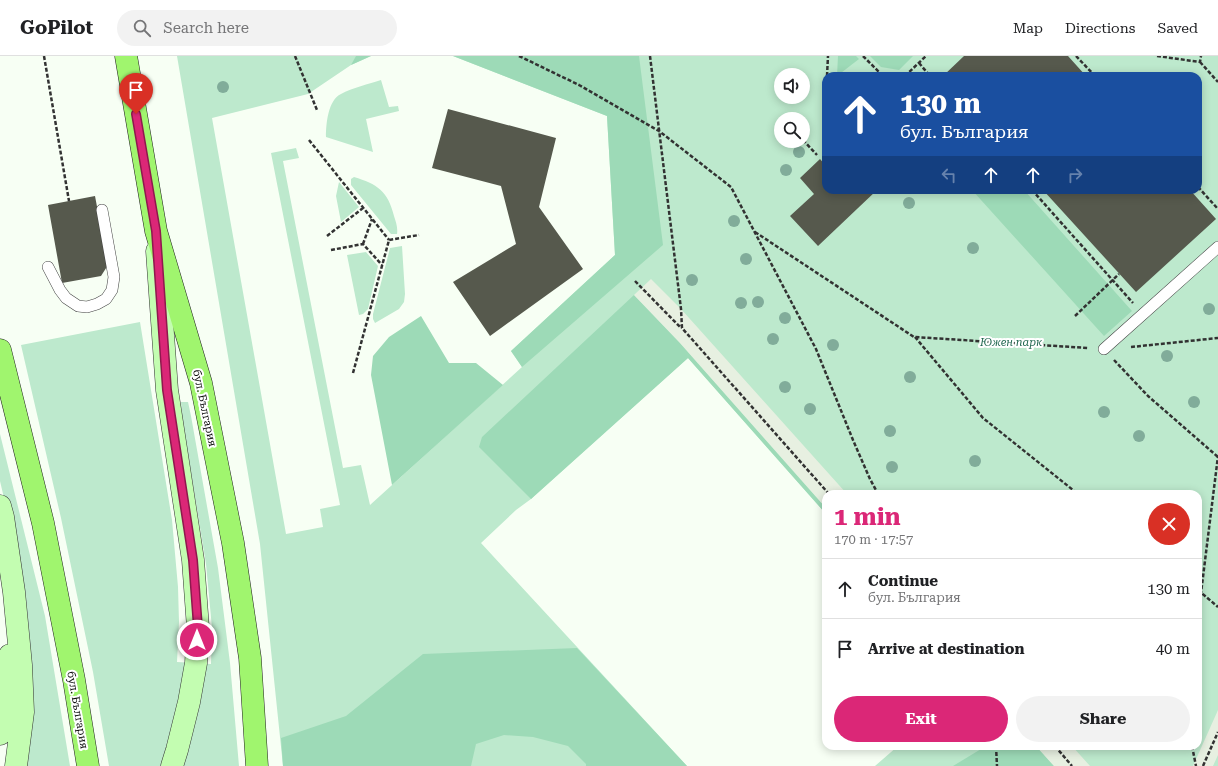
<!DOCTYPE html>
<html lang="en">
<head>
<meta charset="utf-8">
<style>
  body { margin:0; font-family:"Roboto Serif",serif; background:#f2f2f2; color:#202124; height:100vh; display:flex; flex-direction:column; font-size:15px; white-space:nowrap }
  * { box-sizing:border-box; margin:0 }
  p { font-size:13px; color:#757577 }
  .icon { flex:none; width:22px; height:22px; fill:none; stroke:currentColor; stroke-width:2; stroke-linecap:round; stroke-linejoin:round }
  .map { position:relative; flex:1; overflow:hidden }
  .panel { position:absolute; left:822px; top:434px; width:380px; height:260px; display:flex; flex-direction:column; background:#fff; border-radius:12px; box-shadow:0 2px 10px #0003 }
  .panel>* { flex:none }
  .hud { position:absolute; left:822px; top:16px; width:380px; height:122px; border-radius:12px; box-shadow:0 2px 10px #0003; background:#1a4fa0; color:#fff; overflow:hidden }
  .tools { position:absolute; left:774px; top:12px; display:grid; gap:8px }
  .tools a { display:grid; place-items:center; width:36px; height:36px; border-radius:50%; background:#fff; box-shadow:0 2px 10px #0003; font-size:20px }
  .pin { position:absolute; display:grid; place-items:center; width:34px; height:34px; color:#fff; margin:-41px -17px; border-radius:50% 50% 50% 0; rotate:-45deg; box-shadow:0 0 4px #0007 }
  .pin .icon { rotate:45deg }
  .me { position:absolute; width:44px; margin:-22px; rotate:0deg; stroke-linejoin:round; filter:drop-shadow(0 0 3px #0008) }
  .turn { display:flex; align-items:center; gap:14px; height:84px; padding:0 12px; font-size:18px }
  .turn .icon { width:52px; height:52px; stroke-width:2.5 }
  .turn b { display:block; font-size:28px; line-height:34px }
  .lanes { display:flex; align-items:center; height:38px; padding:0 12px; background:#0003; justify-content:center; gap:20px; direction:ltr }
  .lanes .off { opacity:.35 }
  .round { display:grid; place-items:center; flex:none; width:42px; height:42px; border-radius:21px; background:#f2f2f2 }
  .overview { display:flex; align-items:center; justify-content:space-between; height:68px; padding:0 12px }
  h1 { font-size:24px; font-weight:700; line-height:30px; color:#db2777 }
  .cta { display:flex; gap:8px; margin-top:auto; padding:8px 12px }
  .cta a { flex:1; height:46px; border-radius:24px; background:#db2777; color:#fff; font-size:16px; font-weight:700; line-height:46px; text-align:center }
  .cta a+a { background:#f2f2f2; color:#202124 }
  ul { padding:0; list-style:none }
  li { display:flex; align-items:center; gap:12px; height:60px; padding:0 12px; border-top:1px solid #e0e0e0 }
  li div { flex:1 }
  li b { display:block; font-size:15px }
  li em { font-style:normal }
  header { display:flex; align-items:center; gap:24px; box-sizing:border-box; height:56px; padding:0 20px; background:#fff; border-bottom:1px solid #e0e0e0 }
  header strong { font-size:19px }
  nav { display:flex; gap:22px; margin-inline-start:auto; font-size:14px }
  .search { width:280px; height:36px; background:#f2f2f2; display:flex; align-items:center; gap:10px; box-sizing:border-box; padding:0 14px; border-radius:22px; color:#757577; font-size:15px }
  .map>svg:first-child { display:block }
  .green { fill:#bde9cd; fill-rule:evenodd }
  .forest { fill:#9ddab7 }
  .plaza { fill:#e7f0e1 }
  .building { fill:#56594d }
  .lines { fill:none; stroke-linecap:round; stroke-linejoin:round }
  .lane-casing { stroke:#434343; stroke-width:12 }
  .secondary-casing { stroke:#323232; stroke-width:23 }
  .primary-casing { stroke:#212121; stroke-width:23 }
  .path { stroke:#323232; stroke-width:2.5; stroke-dasharray:4 2; stroke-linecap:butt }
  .lane { stroke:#fff; stroke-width:11 }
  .secondary { stroke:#c3fdb1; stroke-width:22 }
  .primary { stroke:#a0f56e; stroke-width:22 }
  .tree { fill:#81ac9a }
  .route-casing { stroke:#8e194d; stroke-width:10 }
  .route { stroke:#db2777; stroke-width:7 }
  .labels { text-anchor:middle; stroke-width:4; stroke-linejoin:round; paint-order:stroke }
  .park-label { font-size:11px; font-style:italic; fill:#216850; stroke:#fff }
  .street-label { font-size:11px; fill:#101010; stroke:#fff }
</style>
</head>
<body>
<header>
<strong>GoPilot</strong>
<div class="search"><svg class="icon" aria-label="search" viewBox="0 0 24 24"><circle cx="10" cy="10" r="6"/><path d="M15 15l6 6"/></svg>Search here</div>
<nav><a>Map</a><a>Directions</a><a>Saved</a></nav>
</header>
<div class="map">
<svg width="1218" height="710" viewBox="0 0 1218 710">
  <rect width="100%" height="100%" fill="#f7fff4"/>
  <path class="green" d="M 177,0 L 371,0 L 351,9 L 308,38 L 212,62 L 286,478 L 323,471 L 320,453 L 340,449 L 271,97 L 296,92 L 299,102 L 283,105 L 343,412 L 361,409 L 370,449 L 522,311 L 511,295 L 615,199 L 607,60 L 453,0 L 1218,0 L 1218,710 L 875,710 L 898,690 L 1198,690 L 1198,438 L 826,438 L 826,458 L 688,302 L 531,443 L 516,454 L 481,487 L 687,710 L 283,710 L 260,488 ZM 781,19 L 803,19 L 803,41 L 781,41 ZM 826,20 L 1198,20 L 1198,134 L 826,134 ZM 781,63 L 803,63 L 803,85 L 781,85 Z
    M 381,24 L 389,51 L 398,50 L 399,55 L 366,63 L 373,96 L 326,81 C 326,68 328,44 341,38 C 352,32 369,28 381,24 Z
    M 354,121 C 377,128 388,135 394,160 C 396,166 398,172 397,178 L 391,178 L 351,129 L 351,123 Z
    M 339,126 L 359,151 L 341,166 L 336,140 Z
    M 402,190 L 405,238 L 404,246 L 399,253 L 375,267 L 373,263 L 373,258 L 390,192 Z
    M 366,196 L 378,210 L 368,253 L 363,258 L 359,259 L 347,199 Z
    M 140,266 L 172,464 L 178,531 L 179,566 L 177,606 L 211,608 L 212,572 L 206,508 L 182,362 L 181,346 L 188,346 L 191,360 L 218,512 L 230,607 L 239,710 L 109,710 L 93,616 L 61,462 L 21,289 Z
    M 0,378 L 45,560 L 70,710 L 24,710 L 28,611 L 27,555 L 23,523 L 0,425 Z"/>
  <path class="forest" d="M 356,0 L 371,0 L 351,9 Z
    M 453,0 L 639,0 L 663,189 L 522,311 L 511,295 L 615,199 L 607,60 Z
    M 838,0 L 856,0 L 859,3 L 837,20 Z
    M 870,0 L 913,0 L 899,14 L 881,11 Z
    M 972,134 L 1024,134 L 1132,255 L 1104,280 Z
    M 634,239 L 680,287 L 826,452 L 826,458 L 688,302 L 531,443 L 479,391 L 482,381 Z
    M 421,260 L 449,307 L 476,307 L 503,329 L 392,429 L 371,319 L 373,300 L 389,281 Z
    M 577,592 L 687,710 L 586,710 L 586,708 L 568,690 L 533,681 L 504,679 L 476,688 L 471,710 L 283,710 L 281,682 L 346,660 L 423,598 Z
    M 986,690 L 1036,690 L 1054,710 L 953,710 Z"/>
  <path class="plaza" d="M 651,223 L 681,253 L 847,438 L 826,438 L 826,452 L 680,287 L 634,239 Z
    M 1218,654 L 1218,699 L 1213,710 L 1193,710 Z
    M 1036,690 L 1072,690 L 1090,710 L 1054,710 Z"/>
  <path class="building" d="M 964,0 L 1068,0 L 1086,20 L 943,20 Z
    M 448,53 L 556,82 L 539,151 L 583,213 L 490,280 L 453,226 L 516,188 L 501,130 L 432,112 Z
    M 820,103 L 826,110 L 826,134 L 877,134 L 818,190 L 790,160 L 814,138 L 800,122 Z
    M 1043,134 L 1190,134 L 1216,163 L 1136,236 Z
    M 95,140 L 108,209 L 101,220 L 62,227 L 48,149 Z"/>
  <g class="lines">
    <g class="lane-casing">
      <path id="lane" d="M 48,211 L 60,234 L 66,242 L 78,250 L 87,251 L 97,248 L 106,243 L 112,234 L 114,221 L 102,154
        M 1104,293 L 1218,191"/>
    </g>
    <g class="secondary-casing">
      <path id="secondary" d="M 157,195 L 167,334 L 193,504 L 198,572 L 196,607 L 189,646 L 177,694 L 172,710
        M 0,450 L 3,461 L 14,536 L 21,609 L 23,656 L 16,710
        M 0,678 L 4,655 L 10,599"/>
    </g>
    <g class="primary-casing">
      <path id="primary" d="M 126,0 L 156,175 L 201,327 L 233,487 L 250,602 L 257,710
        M 0,294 L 43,467 L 74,624 L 88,710"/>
    </g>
    <path class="path" d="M 44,0 L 69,145
      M 295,0 L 317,54
      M 519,0 L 579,29 L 659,75 L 731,131 L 816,293 L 853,384 L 870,423 L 878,438
      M 650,0 L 681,253 L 682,272 L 829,438
      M 863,0 L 883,20
      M 1076,0 L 1095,20
      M 1157,0 L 1200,6 L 1201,0
      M 1200,6 L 1218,26
      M 919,7 L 930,20
      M 827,20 L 828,0
      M 905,20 L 926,0
      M 309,84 L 389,184
      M 803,84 L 817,99
      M 1198,131 L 1218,153
      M 1032,134 L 1133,247
      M 755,176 L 914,281 L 1088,292
      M 327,180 L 363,152
      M 363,188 L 372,163
      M 331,194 L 363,188 L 382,209
      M 635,225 L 681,272
      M 1075,260 L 1119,218
      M 915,281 L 983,362 L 1078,438
      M 1131,291 L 1218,282
      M 1114,304 L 1148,340 L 1218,401
      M 353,317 L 389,184 L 419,179
      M 1198,534 L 1218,551
      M 1198,569 L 1201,537 L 1218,400
      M 996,690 L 997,710
      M 1055,690 L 1072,710
      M 1192,690 L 1196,710
      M 1203,710 L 1218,676"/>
    <use href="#lane" class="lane"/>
    <use href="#secondary" class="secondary"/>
    <use href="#primary" class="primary"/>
  </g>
  <g class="tree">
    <circle cx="223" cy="31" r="6"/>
    <circle cx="799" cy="96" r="6"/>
    <circle cx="786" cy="114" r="6"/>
    <circle cx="909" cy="147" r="6"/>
    <circle cx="734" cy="165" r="6"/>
    <circle cx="973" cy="192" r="6"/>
    <circle cx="746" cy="203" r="6"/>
    <circle cx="692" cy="224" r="6"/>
    <circle cx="758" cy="246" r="6"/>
    <circle cx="741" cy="247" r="6"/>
    <circle cx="1209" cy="253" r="6"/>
    <circle cx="785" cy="262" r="6"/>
    <circle cx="773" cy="283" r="6"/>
    <circle cx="833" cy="289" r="6"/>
    <circle cx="1167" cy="300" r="6"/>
    <circle cx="910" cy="321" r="6"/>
    <circle cx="785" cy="331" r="6"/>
    <circle cx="1194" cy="346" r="6"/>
    <circle cx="810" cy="353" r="6"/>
    <circle cx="1104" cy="356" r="6"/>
    <circle cx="890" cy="375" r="6"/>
    <circle cx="1139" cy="380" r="6"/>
    <circle cx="975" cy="405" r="6"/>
    <circle cx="892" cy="411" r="6"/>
  </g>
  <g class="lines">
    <g class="route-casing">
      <path id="route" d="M 136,58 L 156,175 L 167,334 L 193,504 L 198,572 L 197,584"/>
    </g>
    <use href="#route" class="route"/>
  </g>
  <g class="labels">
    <g class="park-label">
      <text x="1011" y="290">Южен парк</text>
    </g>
    <g class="street-label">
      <text transform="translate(205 352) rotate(78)" y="4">бул. България</text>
      <text transform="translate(78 654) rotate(80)" y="4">бул. България</text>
    </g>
  </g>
</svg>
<div class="tools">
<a><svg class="icon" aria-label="sound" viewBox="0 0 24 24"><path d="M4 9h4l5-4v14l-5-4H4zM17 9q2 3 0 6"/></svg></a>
<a><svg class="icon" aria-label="search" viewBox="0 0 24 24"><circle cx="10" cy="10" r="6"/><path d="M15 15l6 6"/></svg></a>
</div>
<div class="pin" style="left:136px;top:58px;background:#d93025"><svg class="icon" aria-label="arrive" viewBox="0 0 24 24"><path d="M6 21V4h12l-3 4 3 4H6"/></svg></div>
<svg class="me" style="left:197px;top:584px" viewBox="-20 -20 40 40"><circle r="17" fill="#db2777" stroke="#fff" stroke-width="3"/><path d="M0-11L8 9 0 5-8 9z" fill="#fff"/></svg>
<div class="hud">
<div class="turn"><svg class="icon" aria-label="ahead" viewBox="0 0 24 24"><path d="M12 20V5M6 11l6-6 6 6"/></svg><div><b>130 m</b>бул. България</div></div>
<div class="lanes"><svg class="icon off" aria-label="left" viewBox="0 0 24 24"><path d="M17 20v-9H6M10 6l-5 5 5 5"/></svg><svg class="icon" aria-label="ahead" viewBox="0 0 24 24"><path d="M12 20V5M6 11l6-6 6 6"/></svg><svg class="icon" aria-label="ahead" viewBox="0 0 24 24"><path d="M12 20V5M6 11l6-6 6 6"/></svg><svg class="icon off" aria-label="right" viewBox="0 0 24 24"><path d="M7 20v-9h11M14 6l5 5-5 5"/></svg></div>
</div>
<section class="panel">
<div class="overview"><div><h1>1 min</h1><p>170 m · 17:57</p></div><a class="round" style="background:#d93025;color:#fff"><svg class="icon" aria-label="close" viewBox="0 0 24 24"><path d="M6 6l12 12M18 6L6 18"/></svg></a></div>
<ul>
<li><svg class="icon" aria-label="ahead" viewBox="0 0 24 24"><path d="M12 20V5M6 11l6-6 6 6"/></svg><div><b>Continue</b><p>бул. България</p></div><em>130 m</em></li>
<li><svg class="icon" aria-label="arrive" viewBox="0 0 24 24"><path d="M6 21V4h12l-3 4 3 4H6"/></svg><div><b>Arrive at destination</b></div><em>40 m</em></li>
</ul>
<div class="cta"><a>Exit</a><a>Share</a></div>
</section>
</div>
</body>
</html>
